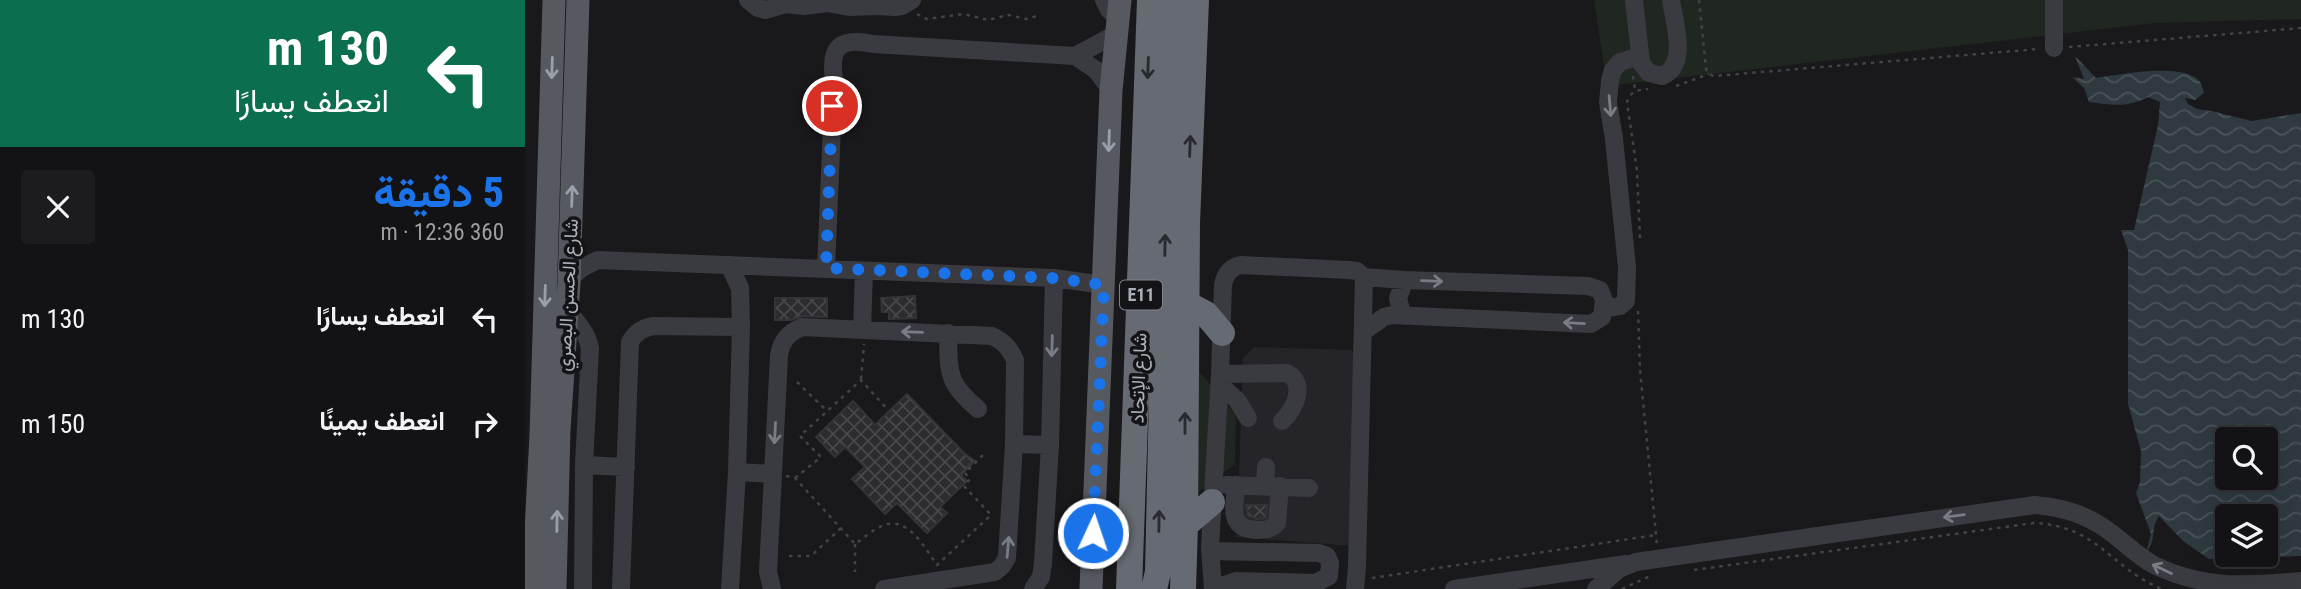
<!DOCTYPE html>
<html lang="ar">
<head>
<meta charset="utf-8">
<style>
  body { margin:0; font-family:"Roboto Condensed",Vazirmatn,sans-serif; background:#1c1c1e; color:#f1f3f6; direction:rtl; height:100vh; display:flex; flex-direction:column; font-size:26px; white-space:nowrap }
  * { box-sizing:border-box; margin:0 }
  p { font-size:23px; color:#9d9ea0 }
  .icon { flex:none; width:38px; height:38px; fill:none; stroke:currentColor; stroke-width:2; stroke-linecap:round; stroke-linejoin:round }
  .map { position:relative; flex:1; overflow:hidden; direction:ltr }
  .side { display:flex; flex-direction:column; background:#131315; width:525px }
  .side>* { flex:none }
  .top-card { background:#0b6e4f; color:#fff; overflow:hidden }
  .controls { position:absolute; left:1690px; top:427px; display:grid; gap:14px }
  .controls a { display:grid; place-items:center; width:63px; height:63px; border-radius:7px; background:#131315; box-shadow:0 7px 28px #0002,0 0 0 2px #323234; font-size:35px }
  .pin { position:absolute; display:grid; place-items:center; width:60px; height:60px; color:#fff; margin:-30px; border:4px solid #fff; border-radius:50%; box-shadow:0 2px 7px #0007 }
  .me { position:absolute; width:77px; margin:-38px; rotate:3deg; stroke-linejoin:round; filter:drop-shadow(0 0 5px #0008) }
  .turn { display:flex; align-items:center; gap:24px; height:147px; padding:0 21px; font-size:32px }
  .turn .icon { width:91px; height:91px; stroke-width:2.5 }
  .turn b { display:block; font-size:49px; line-height:60px }
  .round { display:grid; place-items:center; flex:none; width:74px; height:74px; border-radius:7px; background:#1c1c1e }
  .overview { display:flex; align-items:center; justify-content:space-between; height:119px; padding:0 21px }
  h1 { font-size:42px; font-weight:800; line-height:52px; color:#1a73e8 }
  ul { padding:0; list-style:none }
  li { display:flex; align-items:center; gap:21px; height:105px; padding:0 21px }
  li div { flex:1 }
  li b { display:block; font-size:26px }
  li em { font-style:normal }
  main { display:flex; flex:1; min-height:0 }
  .map>svg:first-child { display:block }
  .built { fill:#252529 }
  .green { fill:#1f2720 }
  .water { fill:url(#water-waves); fill-rule:evenodd }
  .building { fill:url(#building-cross-hatch); stroke:#333338; stroke-width:2 }
  .lines { fill:none; stroke-linecap:round; stroke-linejoin:round }
  .path { stroke:#404348; stroke-width:2.5; stroke-dasharray:3.5 5; stroke-linecap:butt }
  .minor { stroke:#3a3b41; stroke-width:18 }
  .major { stroke:#565960; stroke-width:23 }
  .highway { stroke:#666a72; stroke-width:26 }
  .oneway { stroke:#9a9fa9 }
  .oneway2 { stroke:#282a2e }
  .oneway3 { stroke:#787c84 }
  .route { stroke:#1a73e8; stroke-width:12; stroke-dasharray:0 21.6 }
  .labels { text-anchor:middle; stroke-width:7; stroke-linejoin:round; paint-order:stroke }
  .shield { fill:#141417; stroke:#7e828a; stroke-width:2 }
  .shield-label { font-size:18px; font-weight:bold; fill:#abb1bb }
  .street-label { font-size:19px; fill:#abb1bb; stroke:#141417 }
</style>
</head>
<body>
<main>
<div class="map">
<svg width="1776" height="589" viewBox="0 0 1776 589">
  <defs>
    <pattern id="water-waves" width="16" height="10" patternUnits="userSpaceOnUse" patternTransform="scale(1.75)"><rect width="16" height="10" fill="#2e3940"/><path d="M0 5q4-4 8 0t8 0" fill="none" stroke="#4a535a"/></pattern>
    <pattern id="building-cross-hatch" width="8" height="8" patternUnits="userSpaceOnUse" patternTransform="scale(1.75)"><rect width="8" height="8" fill="#2c2c30"/><path d="M0 0l8 8M0 8l8-8" fill="none" stroke="#48484c"/></pattern>
  </defs>
  <rect width="100%" height="100%" fill="#19191c"/>
  <path class="built" d="M 729,347 L 826,350 L 833,360 L 828,546 L 712,537 L 718,358 Z"/>
  <path class="green" d="M 1069,0 L 1776,0 L 1776,19 L 1630,23 L 1082,86 Z
    M 670,367 L 711,415 L 710,464 L 667,497 Z"/>
  <path class="water" d="M 1550,56 L 1571,78 C 1594,75 1661,61 1676,83 C 1676,84 1679,92 1679,93 L 1670,100 L 1660,98 L 1663,104 L 1672,109 L 1686,111 L 1727,121 L 1776,113 L 1776,556 L 1684,559 L 1658,541 L 1634,516 C 1624,531 1633,537 1621,553 L 1626,534 L 1611,493 L 1615,482 L 1616,451 L 1603,404 L 1603,250 L 1596,230 L 1609,230 L 1633,125 L 1635,102 L 1623,97 C 1602,108 1587,105 1564,102 L 1559,88 L 1547,77 L 1559,79 ZM 1703,439 L 1741,439 L 1741,478 L 1703,478 ZM 1703,516 L 1741,516 L 1741,555 L 1703,555 Z"/>
  <path class="building" d="M 390,296 L 391,318 L 364,319 L 364,312 L 357,312 L 356,298 Z
    M 250,298 L 302,298 L 302,317 L 278,316 L 266,320 L 250,320 Z
    M 382,394 L 440,454 L 450,461 L 436,475 L 442,481 L 415,507 L 422,513 L 402,533 L 372,503 L 360,514 L 327,479 L 340,467 L 320,447 L 310,457 L 291,437 L 328,401 L 350,425 Z
    M 721,505 L 742,505 L 741,518 L 732,519 L 723,516 Z"/>
  <g class="lines">
    <path class="path" d="M 1174,0 L 1181,69 L 1184,74 L 1189,76 L 1513,49
      M 392,14 L 402,19 L 439,14 L 463,20 L 483,15 L 502,19 L 515,15
      M 1544,47 L 1776,28
      M 1108,76 L 1110,90
      M 1151,86 L 1184,74
      M 1115,238 L 1112,171 L 1102,102 C 1105,91 1113,90 1123,89
      M 1113,311 L 1115,370 L 1132,545
      M 336,379 L 339,344
      M 272,382 L 302,411
      M 261,476 L 270,478 L 330,544 C 339,538 351,526 363,524 C 386,520 401,550 412,565 L 466,515 L 439,486 L 445,479 L 440,473 L 457,456 L 453,453
      M 270,478 L 296,457 L 275,436 L 336,380 L 362,409
      M 330,544 L 330,572
      M 264,556 L 286,556 L 316,528
      M 1169,570 L 1509,523 C 1573,526 1584,567 1637,589
      M 847,578 L 1131,535
      M 1097,589 L 1125,576"/>
    <path class="minor" d="M 223,0 L 233,8 L 241,10 L 261,4 L 279,6 L 302,3 L 324,7 L 352,6 L 370,7 L 377,6 L 387,0
      M 579,0 L 584,10 L 593,19
      M 1109,0 L 1116,63 L 1124,73 L 1137,76 C 1164,66 1149,22 1146,0
      M 1529,48 L 1529,0
      M 550,56 L 591,34
      M 204,265 L 215,288 L 216,327 L 212,472 L 205,589
      M 301,268 L 309,79 C 304,46 316,37 348,44 L 550,56 L 571,70 L 586,90
      M 44,283 C 49,271 62,265 73,260 L 529,278 L 579,285
      M 1079,309 L 1095,306 L 1101,301 L 1102,267 L 1089,139 L 1083,102 L 1085,81 L 1088,70 L 1095,62 L 1115,56
      M 43,310 C 52,324 62,331 65,349 L 59,465 L 58,589
      M 877,314 L 873,298 L 880,280
      M 337,330 L 339,271
      M 423,333 C 424,372 421,382 453,409
      M 695,374 L 762,373 C 782,383 770,409 757,421
      M 695,385 L 712,400 L 723,418
      M 489,444 L 525,445
      M 59,465 L 101,467
      M 212,472 L 248,474
      M 702,485 L 784,488
      M 711,485 C 710,507 702,528 731,530 C 740,530 746,530 752,523 L 755,486
      M 740,486 L 741,467
      M 685,551 L 794,553 L 802,556 L 805,563 L 804,576 L 791,583 L 711,581 L 699,585 L 693,589
      M 96,589 L 105,342 C 111,332 117,328 129,326 L 216,327
      M 247,589 L 243,572 L 254,356 C 256,341 263,333 277,327 L 467,336 C 479,342 484,347 490,360 L 489,444 L 482,558 L 477,566 L 470,572 L 359,589
      M 508,589 L 516,577 L 518,563 L 525,445 L 529,278
      M 688,589 L 685,547 L 695,374 L 698,285 C 700,274 706,267 716,265 L 824,270 L 832,271 L 839,277 L 880,280 L 1063,286 L 1075,290 L 1079,300 L 1077,317 L 1066,324 L 867,315 L 859,317 L 838,332
      M 830,589 L 832,567 L 839,277
      M 929,589 L 1101,564
      M 1071,589 L 1094,569 L 1111,562 L 1510,505 C 1536,507 1560,514 1581,529 C 1597,540 1611,555 1629,565 C 1678,589 1722,586 1776,581"/>
    <path class="major" d="M 8,589 L 16,435 L 29,0
      M 30,589 L 34,429 L 44,283 L 53,0
      M 566,589 L 586,90 L 595,0"/>
    <path class="highway" d="M 660,303 L 681,314 L 697,333
      M 660,525 L 687,502
      M 604,589 L 625,0
      M 629,589 L 633,572 L 646,0
      M 658,589 L 660,525 L 662,223 L 671,0"/>
  </g>
  <defs><path id="oneway-shaft" d="M-6 0H5M1.5-3L5.5 0L1.5 3" fill="none" stroke-width="1.6" stroke-linecap="round" stroke-linejoin="round" transform="scale(1.75)"/></defs>
  <g class="oneway">
    <use href="#oneway-shaft" transform="translate(27 68) rotate(92)"/>
    <use href="#oneway-shaft" transform="translate(584 141) rotate(92)"/>
    <use href="#oneway-shaft" transform="translate(47 196) rotate(-88)"/>
    <use href="#oneway-shaft" transform="translate(20 296) rotate(92)"/>
    <use href="#oneway-shaft" transform="translate(32 521) rotate(-89)"/>
  </g>
  <g class="oneway2">
    <use href="#oneway-shaft" transform="translate(623 68) rotate(92)"/>
    <use href="#oneway-shaft" transform="translate(665 146) rotate(-88)"/>
    <use href="#oneway-shaft" transform="translate(640 245) rotate(-89)"/>
    <use href="#oneway-shaft" transform="translate(660 423) rotate(-90)"/>
    <use href="#oneway-shaft" transform="translate(634 521) rotate(-89)"/>
  </g>
  <g class="oneway3">
    <use href="#oneway-shaft" transform="translate(1085 106) rotate(85)"/>
    <use href="#oneway-shaft" transform="translate(907 281) rotate(2)"/>
    <use href="#oneway-shaft" transform="translate(1049 323) rotate(-177)"/>
    <use href="#oneway-shaft" transform="translate(387 332) rotate(-178)"/>
    <use href="#oneway-shaft" transform="translate(527 346) rotate(92)"/>
    <use href="#oneway-shaft" transform="translate(250 433) rotate(93)"/>
    <use href="#oneway-shaft" transform="translate(1429 516) rotate(172)"/>
    <use href="#oneway-shaft" transform="translate(483 547) rotate(-85)"/>
    <use href="#oneway-shaft" transform="translate(1637 569) rotate(-155)"/>
  </g>
  <g class="lines">
    <path class="route" d="M 307,106 L 301,268 L 529,278 L 579,285 L 568,533"/>
  </g>
  <g class="labels">
    <rect class="shield" x="595" y="280.5" width="42" height="29" rx="5"/>
    <g class="shield-label">
      <text x="616" y="301">E11</text>
    </g>
    <g class="street-label">
      <text transform="translate(42 295) rotate(-87)" y="7">شارع الحسن البصري</text>
      <text transform="translate(613 378) rotate(-88)" y="7">شارع الإتحاد</text>
    </g>
  </g>
</svg>
<div class="controls">
<a><svg class="icon" aria-label="search" viewBox="0 0 24 24"><circle cx="10" cy="10" r="6"/><path d="M15 15l6 6"/></svg></a>
<a><svg class="icon" aria-label="layers" viewBox="0 0 24 24"><path d="M12 4l9 5-9 5-9-5zM3 14l9 5 9-5"/></svg></a>
</div>
<div class="pin" style="left:307px;top:106px;background:#d93025"><svg class="icon" aria-label="arrive" viewBox="0 0 24 24"><path d="M6 21V4h12l-3 4 3 4H6"/></svg></div>
<svg class="me" style="left:568px;top:533px" viewBox="-20 -20 40 40"><circle r="17" fill="#1a73e8" stroke="#fff" stroke-width="3"/><path d="M0-11L8 9 0 5-8 9z" fill="#fff"/></svg>
</div>
<section class="side">
<div class="top-card">
<div class="turn"><svg class="icon" aria-label="left" viewBox="0 0 24 24"><path d="M17 20v-9H6M10 6l-5 5 5 5"/></svg><div><b>130 m</b>انعطف يسارًا</div></div>
</div>
<div class="overview"><div><h1>5 دقيقة</h1><p>360 m · 12:36</p></div><a class="round"><svg class="icon" aria-label="close" viewBox="0 0 24 24"><path d="M6 6l12 12M18 6L6 18"/></svg></a></div>
<ul>
<li><svg class="icon" aria-label="left" viewBox="0 0 24 24"><path d="M17 20v-9H6M10 6l-5 5 5 5"/></svg><div><b>انعطف يسارًا</b></div><em>130 m</em></li>
<li><svg class="icon" aria-label="right" viewBox="0 0 24 24"><path d="M7 20v-9h11M14 6l5 5-5 5"/></svg><div><b>انعطف يمينًا</b></div><em>150 m</em></li>
</ul>
</section>
</main>
</body>
</html>
